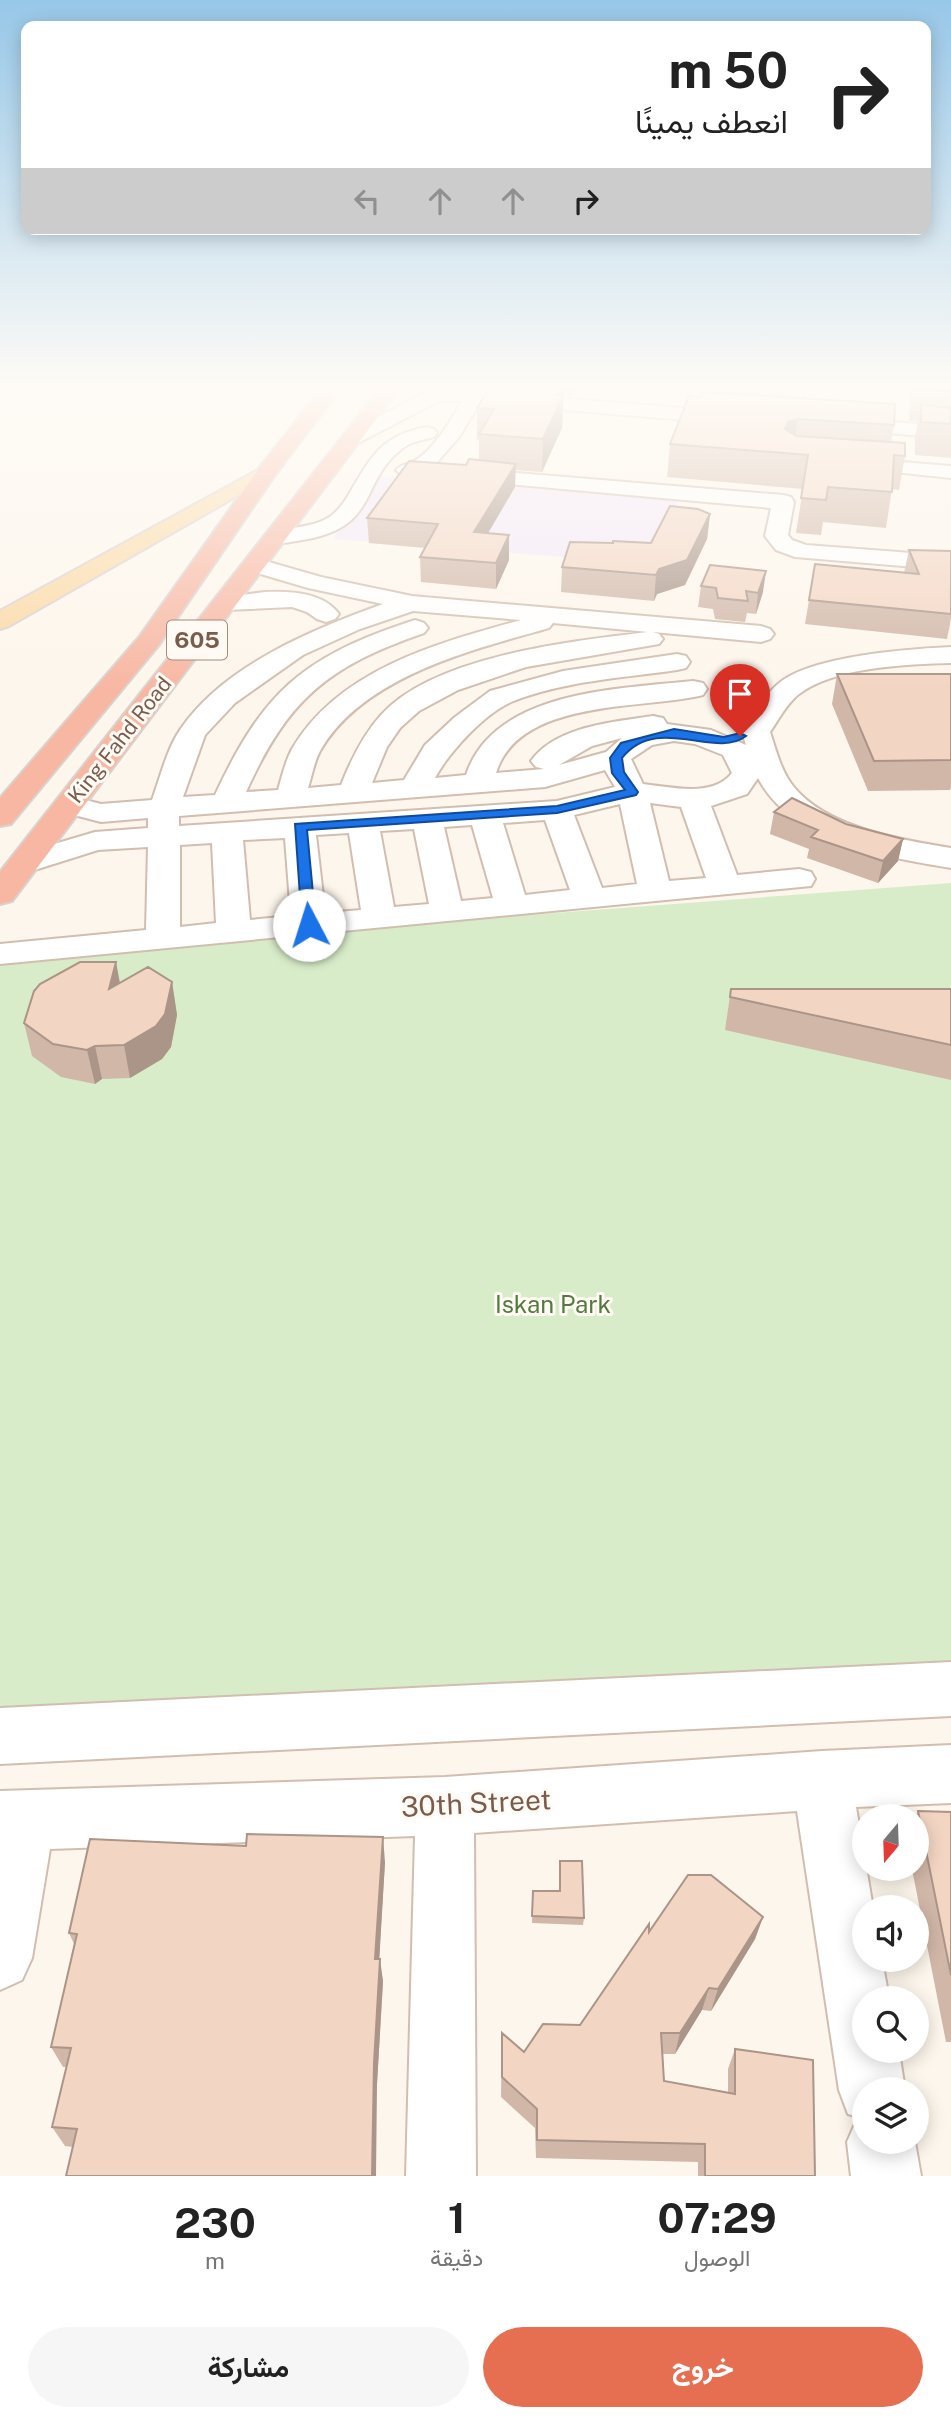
<!DOCTYPE html>
<html lang="ar">
<head>
<meta charset="utf-8">
<style>
  body { margin:0; font-family:"Public Sans",Vazirmatn,sans-serif; background:#f6f6f6; color:#222; direction:rtl; height:100vh; display:flex; flex-direction:column; font-size:26px; white-space:nowrap }
  * { box-sizing:border-box; margin:0 }
  p { font-size:23px; color:#767676 }
  .icon { flex:none; width:38px; height:38px; fill:none; stroke:currentColor; stroke-width:2; stroke-linecap:round; stroke-linejoin:round }
  .map { position:relative; height:2176px; overflow:hidden; direction:ltr }
  .details { display:flex; flex-direction:column; background:#fff; flex:1 }
  .details>* { flex:none }
  .guide { position:absolute; left:21px; top:21px; width:910px; height:214px; border-radius:14px; box-shadow:0 4px 18px #0003; direction:rtl; background:#fff; color:#222; overflow:hidden }
  .needle { width:46px; rotate:199deg }
  .controls { position:absolute; left:852px; top:1804px; display:grid; gap:14px }
  .controls a { display:grid; place-items:center; width:77px; height:77px; border-radius:50%; background:#fff; box-shadow:0 4px 18px #0003; font-size:35px }
  .pin { position:absolute; display:grid; place-items:center; width:60px; height:60px; color:#fff; margin:-72px -30px; border-radius:50% 50% 50% 0; rotate:-45deg; box-shadow:0 0 7px #0007 }
  .pin .icon { rotate:45deg }
  .me { position:absolute; width:77px; margin:-38px; rotate:355deg; stroke-linejoin:round; filter:drop-shadow(0 0 5px #0008) }
  .turn { display:flex; align-items:center; gap:24px; height:147px; padding:0 28px; font-size:32px }
  .turn .icon { width:91px; height:91px; stroke-width:2.5 }
  .turn b { display:block; font-size:49px; line-height:60px }
  .lanes { display:flex; align-items:center; height:66px; padding:0 28px; background:#0003; justify-content:center; gap:35px; direction:ltr }
  .lanes .off { opacity:.35 }
  .eta { display:flex; justify-content:space-evenly; align-items:center; height:119px; text-align:center }
  .eta b { font-size:42px; font-weight:700; line-height:49px }
  .cta { display:flex; gap:14px; margin-top:auto; padding:14px 28px }
  .cta a { flex:1; height:80px; border-radius:42px; background:#e76f51; color:#fff; font-size:28px; font-weight:700; line-height:80px; text-align:center }
  .cta a+a { background:#f6f6f6; color:#222 }
  .map>svg:first-child { display:block }
  .education { fill:#f3e8fa }
  .green { fill:#d8ecc9 }
  .lines { fill:none; stroke-linecap:round; stroke-linejoin:round }
  .minor-casing { stroke:#d1beb0; stroke-width:4 }
  .major-casing { stroke:#dad1cd; stroke-width:4 }
  .highway-casing { stroke:#dad1cd; stroke-width:4 }
  .minor { fill:#fff; fill-rule:evenodd }
  .major { fill:#fbd9a5; fill-rule:evenodd }
  .highway { fill:#f7b7a3; fill-rule:evenodd }
  .wall { fill:#d1b7a8 }
  .shaded-wall { fill:#aa9588 }
  .building { fill:#f3d5c3; stroke:#aa9588; stroke-width:2 }
  .route { fill:#1a73e8; stroke:#114b97; stroke-width:2 }
  .labels { text-anchor:middle; stroke-width:6; stroke-linejoin:round; paint-order:stroke }
  .far-street-label { font-size:21px; fill:#7a5c4d; stroke:#fffaf3 }
  .shield { fill:#fffaf3; stroke:#a28b7f; stroke-width:2 }
  .shield-label { font-size:23px; font-weight:bold; fill:#7a5c4d }
  .park-label { font-size:24px; fill:#537a41; stroke:#fffaf3 }
  .near-street-label { font-size:28px; fill:#7a5c4d; stroke:#fffaf3 }
</style>
</head>
<body>
<div class="map">
<svg width="951" height="2176" viewBox="0 0 951 2176">
  <rect width="100%" height="100%" fill="#fdf6ec"/>
  <path class="education" d="M 377,476 L 678,498 L 655,564 L 333,539 Z"/>
  <path class="green" d="M 951,883 L 951,1677 L 0,1721 L 0,955 Z"/>
  <g class="lines">
    <g class="minor-casing">
      <path id="minor" d="M 473,385 L 491,385 L 487,392 L 732,412 L 742,418 L 732,424 L 480,403 L 459,437 L 434,466 L 783,495 L 791,497 L 794,502 L 788,535 L 792,540 L 806,545 L 951,556 L 951,570 L 795,557 L 776,550 L 765,536 L 771,508 L 400,474 L 396,470 C 402,463 409,465 416,460 C 436,447 450,421 462,401 L 439,401 L 360,442 L 346,442 L 343,438 L 346,434 L 426,392 L 443,388 L 469,390 Z
        M 788,385 L 806,385 L 800,414 L 790,420 L 780,414 Z
        M 841,419 L 951,426 L 951,438 L 834,429 L 831,425 L 834,421 Z
        M 427,427 L 434,429 L 437,433 L 434,437 C 423,440 412,441 403,448 C 359,481 380,525 308,539 C 295,541 282,545 270,542 L 267,537 L 270,532 C 289,527 311,528 328,518 C 338,512 346,500 352,489 C 373,453 384,435 427,427 Z
        M 901,462 L 951,466 L 951,478 L 894,472 L 891,468 L 894,464 Z
        M 255,558 L 321,577 L 412,596 L 761,626 L 770,629 L 774,634 L 770,639 L 761,642 L 653,632 L 659,634 L 663,639 L 659,644 L 526,667 L 458,690 L 419,711 L 400,728 L 387,747 L 372,783 L 404,780 L 425,745 L 455,717 L 490,691 L 563,671 L 677,654 L 686,656 L 690,662 L 686,668 L 677,670 C 623,678 562,681 511,702 C 484,714 449,752 435,778 L 466,775 C 494,690 619,689 693,681 L 703,683 L 707,689 L 703,695 C 642,710 519,698 496,773 L 544,769 L 536,767 L 531,761 C 556,726 614,722 653,716 L 663,718 L 667,724 L 711,730 L 746,745 L 742,732 C 753,716 763,697 778,684 C 810,656 908,649 951,647 L 951,663 C 908,664 834,667 799,694 C 787,703 779,719 770,732 C 776,750 781,771 793,786 C 826,828 902,840 951,848 L 951,868 C 884,856 793,844 758,778 L 747,794 L 711,806 L 737,875 L 799,869 L 811,872 L 815,879 L 811,886 L 0,964 L 0,944 L 146,930 L 148,847 L 98,850 L 25,873 L 14,870 L 9,863 L 14,856 L 95,832 L 148,828 L 148,818 L 101,822 L 59,811 L 55,805 L 59,799 L 70,796 L 101,804 L 152,800 C 160,778 167,749 180,730 C 223,666 313,629 383,604 L 308,588 L 247,570 L 243,565 L 247,560 ZM 413,611 L 521,620 C 438,643 339,669 292,749 C 285,762 282,776 278,790 L 246,792 C 288,699 328,666 424,633 L 428,628 L 424,623 L 415,620 L 406,623 C 301,658 262,694 215,795 L 183,797 L 205,735 L 235,703 L 303,655 L 360,629 ZM 553,623 L 648,632 C 572,641 434,656 381,715 C 363,735 351,760 341,785 L 308,788 C 312,776 314,762 320,751 C 363,676 472,650 549,628 ZM 622,738 L 606,752 L 559,765 L 592,746 ZM 674,741 L 695,744 L 723,755 L 732,773 C 713,798 671,787 643,784 L 631,759 L 652,745 ZM 605,770 L 615,787 L 557,801 L 179,826 L 179,816 L 545,787 ZM 650,803 L 681,807 L 706,878 L 669,881 ZM 620,804 L 637,884 L 602,888 L 574,815 ZM 545,820 L 570,890 L 525,895 L 503,823 ZM 472,825 L 493,898 L 461,901 L 444,827 ZM 414,829 L 429,904 L 394,907 L 380,831 ZM 349,833 L 361,910 L 325,913 L 316,835 ZM 285,838 L 291,916 L 250,920 L 243,840 ZM 212,843 L 216,923 L 180,927 L 180,845 Z
        M 265,592 C 290,591 323,592 339,614 L 335,619 L 326,622 L 317,619 L 307,612 L 292,607 L 226,610 L 217,608 L 214,603 L 217,598 Z
        M 951,1662 L 951,1716 L 0,1764 L 0,1708 Z
        M 951,1745 L 951,1803 L 856,1807 L 873,1908 L 864,1908 L 864,1960 L 882,1960 L 889,1998 L 864,1998 L 864,2051 L 899,2051 L 905,2090 L 864,2090 L 864,2142 L 915,2142 L 921,2176 L 851,2176 L 847,2142 L 858,2117 L 848,2114 L 839,2090 L 797,1811 L 474,1833 L 476,2176 L 406,2176 L 415,1836 L 50,1849 L 32,1958 L 22,1980 L 0,1990 L 0,1791 L 445,1777 L 822,1751 Z"/>
    </g>
    <g class="major-casing">
      <path id="major" d="M 267,465 L 274,467 L 278,471 L 274,475 L 9,626 L 0,629 L 0,611 Z"/>
    </g>
    <g class="highway-casing">
      <path id="highway" d="M 324,385 L 343,385 L 275,475 L 158,646 L 11,824 L 0,826 L 0,798 L 140,636 L 260,467 Z
        M 383,385 L 402,385 L 12,901 L 0,904 L 0,872 Z"/>
    </g>
    <use href="#minor" class="minor"/>
    <use href="#major" class="major"/>
    <use href="#highway" class="highway"/>
  </g>
  <path class="wall" d="M 491,385 L 578,385 L 572,396 L 564,395 L 562,428 L 542,472 L 515,470 L 515,487 L 488,533 L 509,535 L 509,560 L 496,589 L 421,582 L 420,557 L 425,548 L 369,543 L 367,518 L 466,465 L 479,460 L 479,440 L 477,440 L 477,408 Z
    M 707,385 L 785,385 L 782,397 L 894,425 L 891,442 L 905,456 L 899,490 L 892,489 L 886,528 L 823,522 L 821,535 L 796,533 L 803,489 L 667,477 L 670,444 L 701,397 L 706,392 Z
    M 911,385 L 951,385 L 951,458 L 915,455 L 915,438 L 918,421 L 909,421 Z
    M 710,514 L 707,539 L 685,585 L 657,594 L 654,601 L 561,592 L 562,567 L 651,543 Z
    M 909,550 L 951,551 L 951,619 L 947,639 L 805,624 L 815,564 L 904,573 Z
    M 701,586 L 763,592 L 756,614 L 747,613 L 745,622 L 715,619 L 713,609 L 698,607 Z
    M 837,674 L 951,674 L 951,787 L 950,790 L 868,791 L 832,704 Z
    M 774,812 L 846,824 L 903,839 L 898,861 L 878,883 L 807,858 L 809,849 L 770,834 Z
    M 172,982 L 177,1015 L 171,1047 L 162,1059 L 130,1078 L 102,1079 L 95,1084 L 61,1077 L 32,1056 L 24,1023 L 120,983 Z
    M 731,989 L 951,989 L 951,1080 L 725,1030 Z
    M 918,1811 L 951,1812 L 951,2042 L 946,2042 L 912,1869 L 917,1869 L 917,1816 L 916,1816 Z
    M 560,1861 L 584,1918 L 583,1925 L 532,1923 L 533,1891 L 559,1891 Z
    M 385,1862 L 379,1959 L 383,1981 L 377,2084 L 73,2147 L 65,2146 L 52,2127 L 66,2067 L 63,2067 L 51,2047 L 74,1944 L 69,1933 Z
    M 763,1917 L 755,1939 L 711,2011 L 702,2010 L 675,2054 L 663,2054 L 664,2081 L 728,2092 L 728,2069 L 735,2049 L 815,2176 L 698,2176 L 698,2162 L 536,2158 L 535,2128 L 501,2097 L 502,2033 L 524,2052 L 580,2025 L 649,1932 Z"/>
  <path class="shaded-wall" d="M 562,385 L 564,385 L 562,428 L 542,472 L 543,439 L 557,395 Z
    M 572,385 L 578,385 L 572,396 Z
    M 783,385 L 785,385 L 779,412 Z
    M 798,419 L 793,452 L 785,429 L 788,422 Z
    M 516,464 L 515,487 L 474,557 L 474,532 Z
    M 710,514 L 707,539 L 685,585 L 657,594 L 654,601 L 656,575 L 659,569 Z
    M 509,535 L 509,560 L 496,589 L 496,563 Z
    M 766,571 L 763,592 L 756,614 L 758,593 Z
    M 903,839 L 898,861 L 878,883 L 883,861 Z
    M 116,962 L 122,994 L 109,989 Z
    M 172,982 L 177,1015 L 171,1047 L 162,1059 L 130,1078 L 124,1045 Z
    M 95,1046 L 102,1079 L 95,1084 L 87,1050 Z
    M 383,1837 L 385,1862 L 378,1981 L 375,1959 Z
    M 763,1917 L 755,1939 L 711,2011 L 718,1989 Z
    M 380,1959 L 383,1981 L 377,2084 L 376,2176 L 372,2176 L 374,2063 Z
    M 709,1988 L 702,2010 L 675,2054 L 680,2033 Z"/>
  <path class="building" d="M 491,385 L 562,385 L 557,395 L 563,396 L 543,439 L 479,434 L 494,409 L 477,408 Z
    M 746,385 L 783,385 L 782,388 Z
    M 915,385 L 951,385 L 951,391 L 915,389 Z
    M 703,392 L 895,404 L 894,425 L 798,419 L 788,422 L 785,429 L 797,436 L 905,443 L 905,456 L 894,455 L 892,492 L 828,487 L 826,500 L 801,498 L 808,455 L 670,444 L 689,396 L 701,397 Z
    M 921,405 L 951,408 L 951,424 L 921,422 Z
    M 469,459 L 516,464 L 474,532 L 509,535 L 496,563 L 420,557 L 438,524 L 367,518 L 409,461 L 466,465 Z
    M 670,506 L 698,509 L 710,514 L 687,560 L 659,569 L 656,575 L 562,567 L 570,542 L 613,543 L 613,541 L 651,543 Z
    M 909,550 L 951,551 L 951,614 L 809,600 L 815,564 L 919,574 Z
    M 710,565 L 766,571 L 758,593 L 746,591 L 748,601 L 718,598 L 716,588 L 701,586 Z
    M 837,674 L 951,674 L 951,760 L 874,761 Z
    M 792,798 L 846,824 L 903,839 L 883,861 L 811,837 L 818,830 L 774,812 Z
    M 80,962 L 116,962 L 109,989 L 148,967 L 172,982 L 165,1014 L 156,1026 L 124,1045 L 95,1046 L 87,1050 L 53,1044 L 24,1023 L 34,991 L 40,984 Z
    M 731,989 L 951,989 L 951,1045 L 730,997 Z
    M 918,1811 L 951,1812 L 951,1975 Z
    M 247,1834 L 383,1837 L 375,1959 L 380,1959 L 374,2063 L 372,2176 L 66,2176 L 77,2129 L 52,2127 L 71,2048 L 51,2047 L 77,1934 L 69,1933 L 90,1839 L 246,1846 Z
    M 560,1861 L 582,1861 L 584,1918 L 532,1916 L 533,1891 L 560,1891 Z
    M 688,1875 L 711,1875 L 763,1917 L 718,1989 L 709,1988 L 680,2033 L 661,2033 L 664,2081 L 735,2094 L 735,2049 L 813,2060 L 815,2176 L 705,2176 L 705,2144 L 537,2140 L 537,2109 L 502,2077 L 502,2033 L 524,2052 L 543,2024 L 580,2025 L 649,1924 L 649,1932 Z"/>
  <linearGradient id="sky" x2="0" y2="1"><stop stop-color="#97c7e8"/><stop offset="0.56" stop-color="#fefbf6"/><stop offset="1" stop-color="#fefbf6" stop-opacity="0"/></linearGradient>
  <rect width="951" height="690" fill="url(#sky)"/>
  <path class="route" d="M 674,729 L 724,737 L 740,733 L 746,736 C 715,760 657,713 622,758 L 624,772 L 638,792 L 636,795 L 557,813 L 307,830 L 316,925 L 309,930 L 302,925 L 295,824 L 557,806 L 625,790 L 612,773 L 610,758 L 621,743 Z"/>
  <g class="labels">
    <g class="far-street-label">
      <text transform="translate(120 740) rotate(-52)" y="7">King Fahd Road</text>
    </g>
    <rect class="shield" x="167" y="620.5" width="60" height="39" rx="5"/>
    <g class="shield-label">
      <text x="197" y="648">605</text>
    </g>
    <g class="park-label">
      <text x="553" y="1313">Iskan Park</text>
    </g>
    <g class="near-street-label">
      <text transform="translate(476 1803) rotate(-3)" y="10">30th Street</text>
    </g>
  </g>
</svg>
<div class="controls">
<a><svg class="needle" viewBox="-14 -14 28 28"><path d="M0-13l5 13h-10z" fill="#e53935"/><path d="M0 13l5-13h-10z" fill="#767676"/></svg></a>
<a><svg class="icon" aria-label="sound" viewBox="0 0 24 24"><path d="M4 9h4l5-4v14l-5-4H4zM17 9q2 3 0 6"/></svg></a>
<a><svg class="icon" aria-label="search" viewBox="0 0 24 24"><circle cx="10" cy="10" r="6"/><path d="M15 15l6 6"/></svg></a>
<a><svg class="icon" aria-label="layers" viewBox="0 0 24 24"><path d="M12 4l9 5-9 5-9-5zM3 14l9 5 9-5"/></svg></a>
</div>
<div class="pin" style="left:740px;top:736px;background:#d93025"><svg class="icon" aria-label="arrive" viewBox="0 0 24 24"><path d="M6 21V4h12l-3 4 3 4H6"/></svg></div>
<svg class="me" style="left:309px;top:925px" viewBox="-20 -20 40 40"><circle r="19" fill="#fff"/><path d="M0-13L10 11 0 6-10 11z" fill="#1a73e8"/></svg>
<div class="guide">
<div class="turn"><svg class="icon" aria-label="right" viewBox="0 0 24 24"><path d="M7 20v-9h11M14 6l5 5-5 5"/></svg><div><b>50 m</b>انعطف يمينًا</div></div>
<div class="lanes"><svg class="icon off" aria-label="left" viewBox="0 0 24 24"><path d="M17 20v-9H6M10 6l-5 5 5 5"/></svg><svg class="icon off" aria-label="ahead" viewBox="0 0 24 24"><path d="M12 20V5M6 11l6-6 6 6"/></svg><svg class="icon off" aria-label="ahead" viewBox="0 0 24 24"><path d="M12 20V5M6 11l6-6 6 6"/></svg><svg class="icon" aria-label="right" viewBox="0 0 24 24"><path d="M7 20v-9h11M14 6l5 5-5 5"/></svg></div>
</div>
</div>
<section class="details">
<div class="eta">
<div><b>07:29</b><p>الوصول</p></div>
<div><b>1</b><p>دقيقة</p></div>
<div><b>230</b><p>m</p></div>
</div>
<div class="cta"><a>خروج</a><a>مشاركة</a></div>
</section>
</body>
</html>
